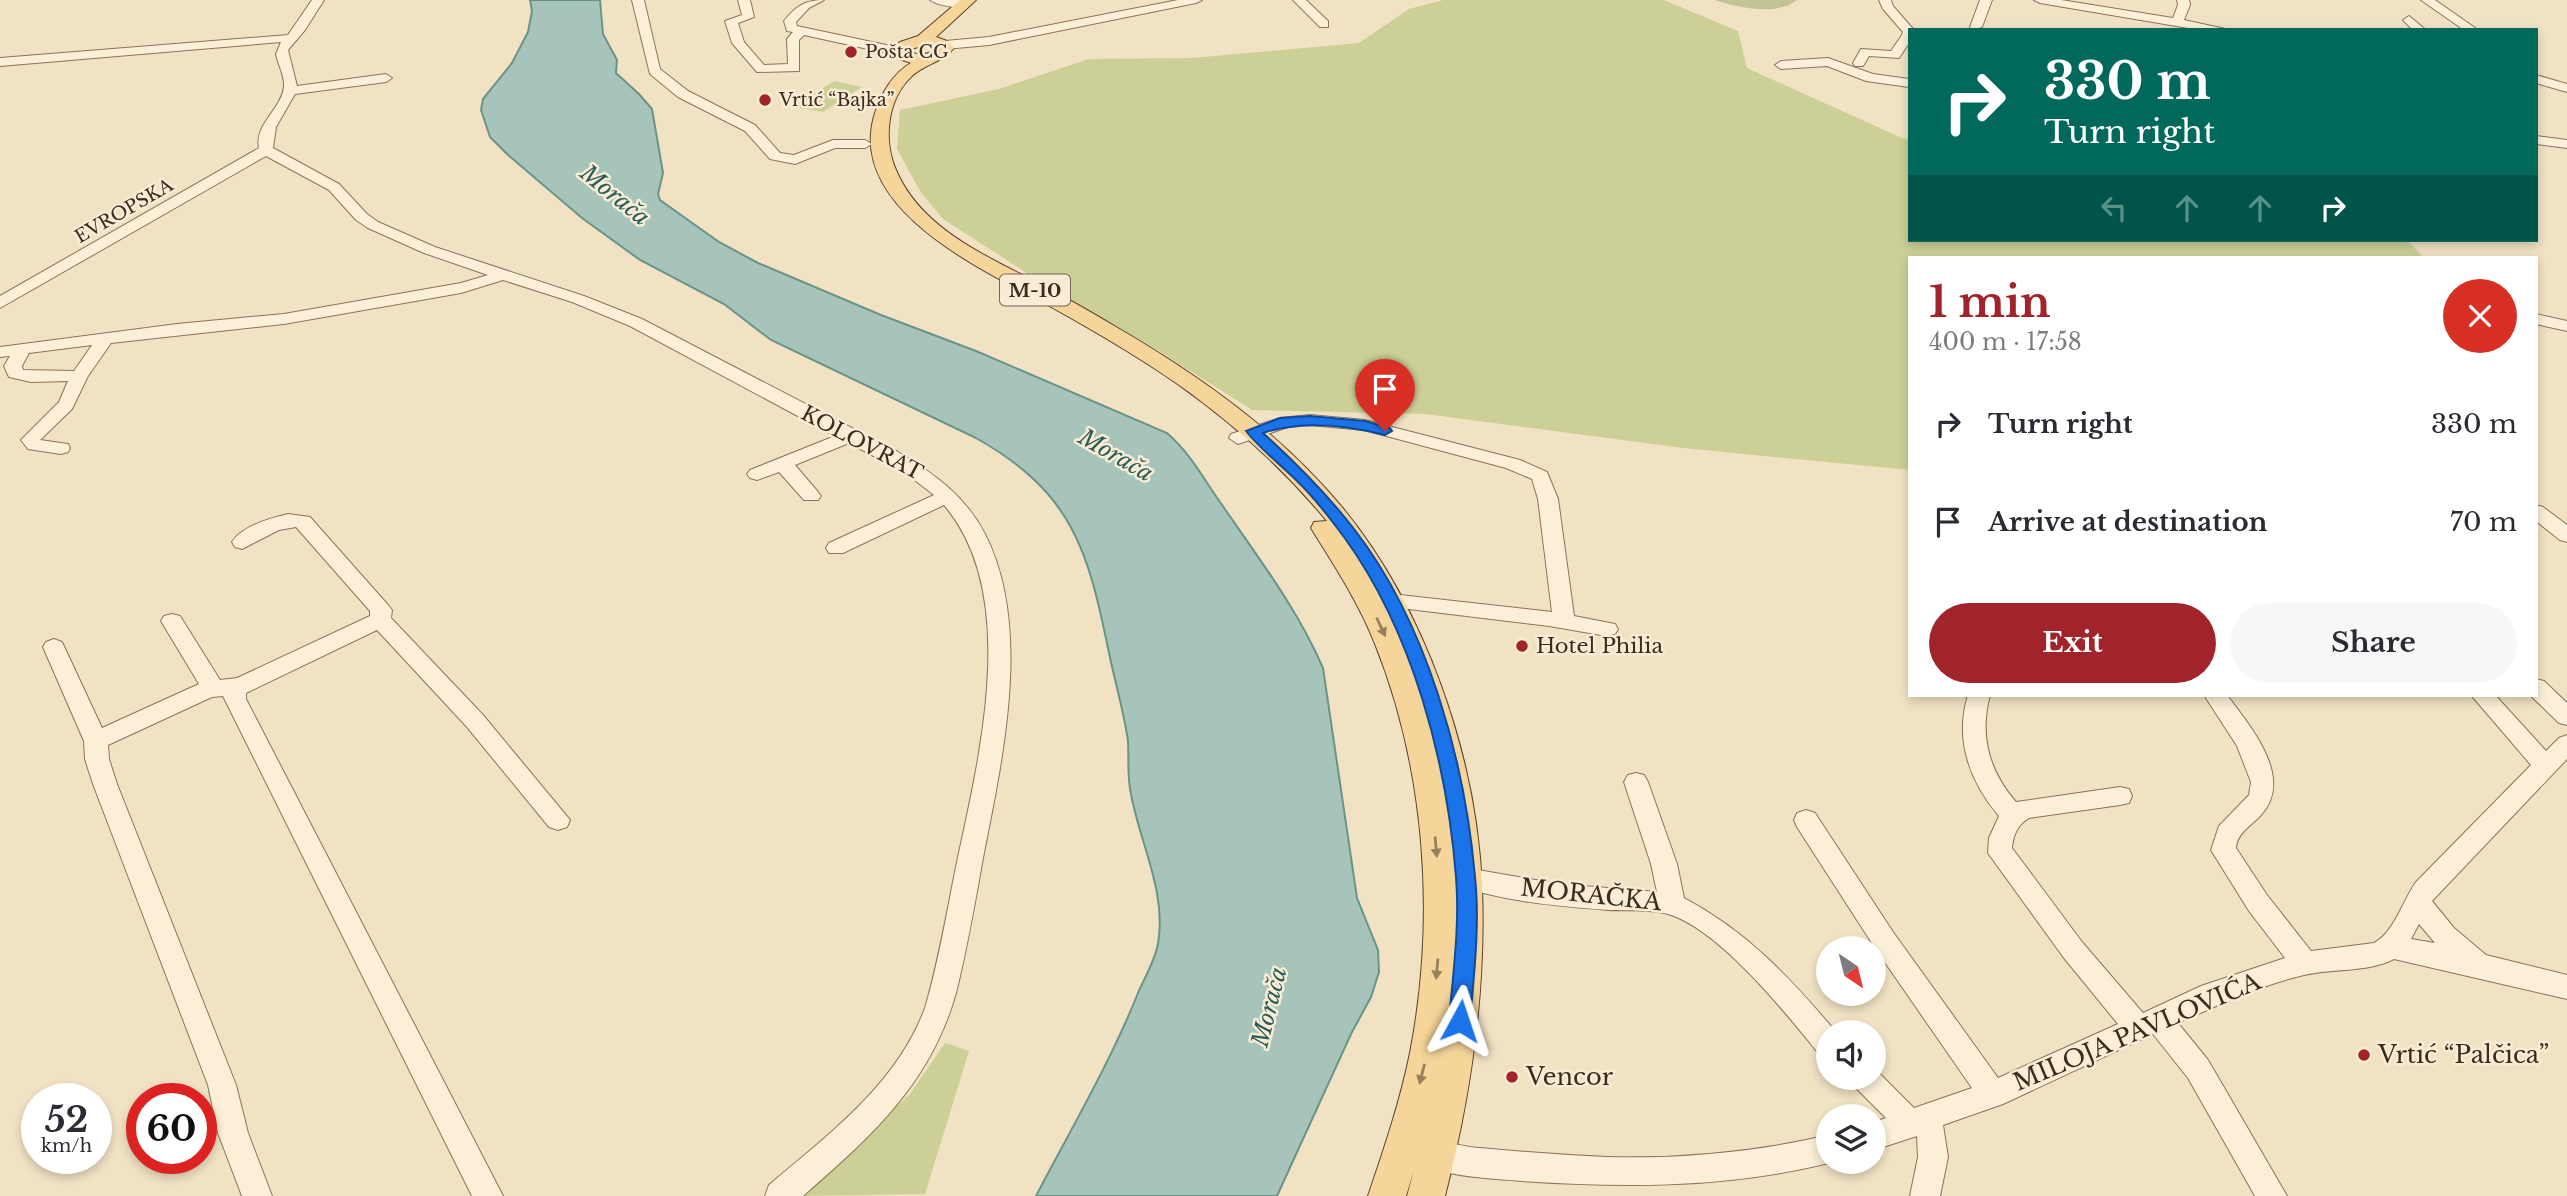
<!DOCTYPE html>
<html lang="en">
<head>
<meta charset="utf-8">
<style>
  body { margin:0; font-family:"Libre Baskerville",serif; background:#f7f7f7; color:#2b2b33; height:100vh; display:flex; flex-direction:column; font-size:26px; white-space:nowrap }
  * { box-sizing:border-box; margin:0 }
  p { font-size:23px; color:#7c7c81 }
  .icon { flex:none; width:38px; height:38px; fill:none; stroke:currentColor; stroke-width:2; stroke-linecap:round; stroke-linejoin:round }
  .map { position:relative; flex:1; overflow:hidden }
  .side { position:absolute; left:1908px; top:256px; width:630px; height:441px; display:flex; flex-direction:column; background:#fff; border-radius:0px; box-shadow:0 4px 10px #0003 }
  .side>* { flex:none }
  .top-card { position:absolute; left:1908px; top:28px; width:630px; height:214px; border-radius:0px; box-shadow:0 4px 10px #0003; background:#00695c; color:#fff; overflow:hidden }
  .needle { width:46px; rotate:145deg }
  .buttons { position:absolute; left:1816px; top:936px; display:grid; gap:14px }
  .buttons a { display:grid; place-items:center; width:70px; height:70px; border-radius:50%; background:#fff; box-shadow:0 4px 10px #0003; font-size:35px }
  .speed { position:absolute; left:21px; top:1083px; display:flex; gap:14px; font-size:35px; font-weight:700; text-align:center }
  .speed>* { display:grid; place-content:center; width:91px; height:91px; border-radius:50%; background:#fff; box-shadow:0 4px 10px #0003; line-height:1 }
  .speed small { font-size:18px; font-weight:400 }
  .speed .limit { border:10px solid #d22; background:#fff; color:#111 }
  .pin { position:absolute; display:grid; place-items:center; width:60px; height:60px; color:#fff; margin:-72px -30px; border-radius:50% 50% 50% 0; rotate:-45deg; box-shadow:0 0 7px #0007 }
  .pin .icon { rotate:45deg }
  .me { position:absolute; width:77px; margin:-38px; rotate:5deg; stroke-linejoin:round; filter:drop-shadow(0 0 5px #0008) }
  .turn { display:flex; align-items:center; gap:24px; height:147px; padding:0 21px; font-size:32px }
  .turn .icon { width:91px; height:91px; stroke-width:2.5 }
  .turn b { display:block; font-size:49px; line-height:60px }
  .lanes { display:flex; align-items:center; height:66px; padding:0 21px; background:#0003; justify-content:center; gap:35px; direction:ltr }
  .lanes .off { opacity:.35 }
  .round { display:grid; place-items:center; flex:none; width:74px; height:74px; border-radius:37px; background:#f7f7f7 }
  .summary { display:flex; align-items:center; justify-content:space-between; height:119px; padding:0 21px }
  h1 { font-size:42px; font-weight:700; line-height:52px; color:#a1242b }
  .cta { display:flex; gap:14px; margin-top:auto; padding:14px 21px }
  .cta a { flex:1; height:80px; border-radius:42px; background:#a1242b; color:#fff; font-size:28px; font-weight:700; line-height:80px; text-align:center }
  .cta a+a { background:#f7f7f7; color:#2b2b33 }
  ul { padding:0; list-style:none }
  li { display:flex; align-items:center; gap:21px; height:98px; padding:0 21px }
  li div { flex:1 }
  li b { display:block; font-size:26px }
  li em { font-style:normal }
  .map>svg:first-child { display:block }
  .green { fill:#ccd097 }
  .cemetery { fill:#c1c596 }
  .water { fill:#a6c4ba; stroke:#6c9388; stroke-width:2 }
  .lines { fill:none; stroke-linecap:round; stroke-linejoin:round }
  .minor-casing { stroke:#8d7259; stroke-width:2 }
  .major-casing { stroke:#5b402d; stroke-width:2 }
  .minor { fill:#fbefd8; fill-rule:evenodd }
  .major { fill:#f6d59a; fill-rule:evenodd }
  .oneway { fill:#99805c }
  .route { fill:#1a73e8; stroke:#114b97; stroke-width:2 }
  .poi-dot { fill:#a1242b; stroke:#f8ecd4; stroke-width:2.5 }
  .labels { text-anchor:middle; stroke-width:5; stroke-linejoin:round; paint-order:stroke }
  .far-poi-label { font-size:18px; fill:#3c2b1e; stroke:#f8ecd4; text-anchor:start }
  .far-street-label { font-size:18px; fill:#3c2b1e; stroke:#f8ecd4 }
  .shield { fill:#f8ecd4; stroke:#746555; stroke-width:2 }
  .shield-label { font-size:19px; font-weight:bold; fill:#3c2b1e }
  .street-label { font-size:21px; fill:#3c2b1e; stroke:#f8ecd4 }
  .poi-label { font-size:21px; fill:#3c2b1e; stroke:#f8ecd4; text-anchor:start }
  .water-label { font-size:23px; font-style:italic; fill:#2c5d58; stroke:#f8ecd4 }
  .near-street-label { font-size:24px; fill:#3c2b1e; stroke:#f8ecd4 }
  .near-poi-label { font-size:24px; fill:#3c2b1e; stroke:#f8ecd4; text-anchor:start }
</style>
</head>
<body>
<div class="map">
<svg width="2567" height="1196" viewBox="0 0 2567 1196">
  <rect width="100%" height="100%" fill="#f1e2c4"/>
  <path class="green" d="M 1443,0 L 1664,0 L 1738,31 L 1747,68 L 1902,138 L 1909,139 L 1909,240 L 2407,240 L 2423,257 L 1909,257 L 1909,470 L 1683,448 L 1425,414 L 1252,410 L 1154,348 L 1069,300 L 943,219 L 920,191 L 897,149 L 900,110 L 999,89 L 1089,59 L 1192,58 L 1359,43 L 1409,9 Z
    M 834,81 L 862,87 L 823,112 L 794,107 Z
    M 945,1043 L 969,1051 L 925,1194 L 802,1196 L 910,1094 Z"/>
  <path class="cemetery" d="M 1715,0 L 1797,0 C 1777,16 1739,8 1715,0 Z"/>
  <path class="water" d="M 530,0 L 600,0 L 603,34 L 617,60 L 616,73 L 639,94 L 652,109 L 663,173 L 658,194 L 660,200 L 719,242 L 758,263 L 881,315 L 976,351 L 1167,433 C 1190,453 1203,478 1220,502 C 1257,556 1297,608 1323,668 L 1357,898 L 1378,950 L 1379,972 L 1371,997 L 1351,1034 L 1277,1196 L 1036,1196 C 1071,1129 1110,1063 1138,993 C 1145,977 1155,960 1158,944 C 1167,892 1140,844 1131,794 C 1127,777 1129,759 1128,741 C 1124,712 1115,682 1109,653 C 1088,550 1073,493 976,438 L 771,340 L 724,304 L 640,260 L 582,218 L 508,155 L 490,137 L 481,110 L 483,99 L 512,63 L 528,32 L 532,11 Z"/>
  <g class="lines">
    <g class="minor-casing">
      <path id="minor" d="M 312,0 L 324,0 L 305,30 L 288,50 L 297,86 L 386,74 L 392,78 L 386,82 L 295,94 L 276,127 L 273,148 L 339,184 L 367,214 L 378,222 L 435,247 L 584,296 L 642,319 L 898,452 C 934,473 966,497 985,534 C 1033,628 1002,760 983,858 C 975,903 967,949 956,993 C 930,1085 871,1136 803,1196 L 765,1196 L 769,1185 C 829,1134 897,1084 925,1008 C 939,960 947,911 957,862 C 979,758 1021,595 944,505 L 843,553 L 829,553 L 826,548 L 829,543 L 934,495 L 904,472 L 849,443 L 795,465 L 818,492 L 821,496 L 818,500 L 804,500 L 779,472 L 757,480 L 750,478 L 747,474 L 750,470 L 835,436 L 630,326 L 572,302 L 503,280 L 461,293 L 284,324 L 111,343 L 88,376 L 72,409 L 40,440 L 68,444 L 70,448 L 68,452 L 61,454 L 28,449 L 21,440 L 59,402 L 68,381 L 31,382 L 9,377 L 4,366 L 10,356 L 0,357 L 0,347 L 177,324 L 284,314 L 461,283 L 488,275 L 424,253 L 368,228 L 356,220 L 329,190 L 266,156 L 0,308 L 0,296 L 259,148 C 254,124 281,110 284,87 C 285,76 278,65 276,54 L 281,42 L 0,66 L 0,58 L 288,35 ZM 92,345 L 74,371 L 23,370 L 22,366 L 29,353 Z
        M 632,0 L 644,0 L 660,69 L 688,91 L 755,125 L 780,153 L 794,155 L 833,140 L 865,140 L 872,144 L 865,148 L 835,148 L 795,164 L 770,159 L 745,131 L 678,97 L 650,74 Z
        M 738,0 L 750,0 L 754,17 L 738,23 L 744,42 L 764,65 L 788,64 L 787,39 L 793,32 L 787,31 L 784,21 C 796,6 805,0 824,0 L 809,8 L 796,22 L 797,26 L 900,48 L 906,52 L 900,56 L 804,35 L 799,40 L 799,71 L 757,72 L 732,43 L 725,21 L 742,15 Z
        M 930,0 L 960,0 L 970,4 C 961,10 939,6 930,0 Z
        M 1178,0 L 1202,0 L 1196,3 L 989,45 L 945,49 L 939,45 L 945,41 L 989,37 Z
        M 1293,0 L 1306,0 L 1328,21 L 1328,27 L 1320,27 Z
        M 1879,0 L 1891,0 L 1893,6 L 1913,29 L 1909,30 L 1909,43 L 1899,58 L 1869,56 L 1863,66 L 1855,66 L 1853,63 L 1861,49 L 1891,51 L 1902,35 L 1903,32 L 1883,9 Z
        M 1980,0 L 1992,0 L 1982,27 L 1972,30 L 1970,27 Z
        M 2034,0 L 2061,0 L 2173,18 L 2178,5 L 2177,0 L 2189,0 L 2190,5 L 2184,20 L 2230,30 L 2200,30 L 2040,3 Z
        M 2421,0 L 2435,0 L 2478,30 L 2464,30 Z
        M 2409,16 L 2426,30 L 2413,30 L 2403,20 Z
        M 1828,58 L 1873,74 L 1909,79 L 1909,87 L 1866,81 L 1827,66 L 1781,69 L 1775,65 L 1781,61 Z
        M 2536,75 L 2567,84 L 2567,92 L 2536,83 Z
        M 2536,136 L 2567,140 L 2567,148 L 2536,144 Z
        M 2536,314 L 2567,321 L 2567,331 L 2536,324 Z
        M 1310,415 L 1365,420 L 1520,460 L 1547,472 L 1558,499 L 1574,616 L 1615,624 L 1618,629 L 1615,634 L 1607,636 L 1549,626 L 1384,606 L 1380,601 L 1384,596 L 1391,594 L 1552,612 L 1538,499 L 1532,479 L 1506,468 L 1364,430 L 1310,425 L 1288,427 L 1238,444 L 1229,438 L 1231,434 L 1280,418 Z
        M 2536,505 L 2543,507 L 2567,525 L 2567,542 L 2560,540 L 2536,521 Z
        M 288,514 L 310,517 L 388,605 L 392,610 L 391,618 L 483,715 L 570,820 L 567,827 L 558,830 L 549,827 L 467,727 L 377,630 L 246,693 L 246,699 L 503,1196 L 472,1196 L 223,696 L 212,697 L 108,745 L 109,759 L 117,784 L 236,1085 L 248,1133 L 272,1196 L 242,1196 L 218,1133 L 208,1085 L 93,784 L 85,759 L 84,741 L 43,647 L 46,642 L 54,639 L 62,642 L 102,728 L 199,684 L 161,621 L 164,616 L 172,614 L 180,616 L 220,680 L 237,678 L 370,616 L 370,611 L 296,527 L 279,530 L 242,549 L 235,547 L 232,542 C 242,526 271,518 288,514 Z
        M 2536,679 L 2544,681 L 2567,703 L 2567,725 L 2559,723 L 2530,695 L 2536,695 Z
        M 1968,695 L 1990,695 C 1979,736 1989,771 2016,802 L 2120,787 L 2129,789 L 2132,796 L 2129,803 L 2120,805 L 2029,818 C 2018,824 2013,835 2012,848 L 2082,942 L 2143,1013 L 2201,986 L 2285,958 L 2249,911 L 2211,850 L 2219,826 L 2249,795 L 2251,782 L 2237,746 L 2204,695 L 2227,695 C 2250,726 2295,778 2261,815 C 2251,826 2237,833 2236,848 L 2267,895 L 2311,951 L 2374,943 C 2394,933 2403,900 2416,882 L 2531,765 L 2471,695 L 2495,695 L 2546,751 L 2559,738 L 2567,735 L 2567,759 L 2432,901 L 2454,928 L 2486,955 L 2567,975 L 2567,999 L 2394,959 C 2366,973 2334,968 2304,975 C 2261,985 2218,1005 2178,1023 L 2208,1060 L 2287,1196 L 2255,1196 L 2188,1078 L 2153,1034 L 2003,1104 L 1943,1125 L 1948,1157 L 1940,1196 L 1910,1196 L 1918,1157 L 1917,1136 L 1874,1150 L 1874,1122 L 1886,1118 L 1855,1087 L 1851,1078 L 1874,1078 L 1875,1069 L 1914,1108 L 1972,1088 L 1875,948 L 1797,827 L 1794,820 L 1797,813 L 1806,810 L 1815,813 L 1893,932 L 1998,1078 L 2118,1024 L 2064,958 L 1988,853 L 1989,838 L 1999,816 C 1970,782 1954,740 1968,695 ZM 2419,924 L 2435,943 L 2411,939 Z
        M 1636,773 L 1644,775 L 1648,782 L 1677,864 L 1684,898 C 1748,932 1790,978 1836,1032 L 1829,1032 L 1829,1058 L 1819,1054 C 1786,1013 1719,929 1668,914 C 1650,909 1628,911 1609,910 C 1559,906 1505,902 1457,885 L 1453,878 L 1457,871 L 1466,868 L 1559,884 L 1657,892 L 1651,864 L 1624,782 L 1628,775 Z
        M 1829,1135 L 1829,1162 L 1832,1162 L 1829,1163 C 1727,1188 1627,1188 1522,1181 C 1487,1178 1451,1177 1417,1164 L 1413,1154 L 1417,1144 C 1436,1137 1460,1147 1480,1148 C 1522,1152 1565,1155 1607,1157 C 1682,1159 1756,1152 1829,1135 Z"/>
    </g>
    <g class="major-casing">
      <path id="major" d="M 960,0 L 976,0 L 936,37 L 947,41 L 954,48 C 943,62 925,64 912,76 C 887,99 883,140 896,170 C 920,227 982,254 1034,281 C 1061,295 1089,311 1116,327 C 1199,375 1279,432 1341,506 C 1425,607 1477,757 1482,888 C 1486,992 1471,1095 1445,1196 L 1407,1196 L 1414,1170 L 1406,1196 L 1368,1196 C 1384,1149 1400,1102 1410,1053 C 1436,919 1426,771 1375,644 C 1359,603 1334,565 1311,528 L 1314,522 L 1327,521 C 1284,469 1234,424 1179,385 C 1139,357 1096,332 1053,308 C 988,272 844,210 875,113 C 881,94 893,73 911,63 L 897,58 L 892,49 L 900,42 L 918,36 ZM 925,45 L 937,48 C 929,55 917,57 908,50 Z"/>
    </g>
    <use href="#minor" class="minor"/>
    <use href="#major" class="major"/>
  </g>
  <defs><path id="oneway-solid" d="M-6-.8H1V-3.2L6.5 0L1 3.2V.8H-6Z" transform="scale(1.75)"/></defs>
  <g class="oneway">
    <use href="#oneway-solid" transform="translate(1381 627) rotate(65)"/>
    <use href="#oneway-solid" transform="translate(1436 847) rotate(85)"/>
    <use href="#oneway-solid" transform="translate(1437 969) rotate(95)"/>
    <use href="#oneway-solid" transform="translate(1422 1074) rotate(104)"/>
  </g>
  <path class="route" d="M 1310,416 L 1365,421 L 1390,428 L 1392,431 L 1385,435 C 1346,425 1302,420 1263,433 C 1296,463 1327,494 1354,529 C 1427,623 1465,761 1475,877 C 1480,924 1474,974 1470,1021 L 1467,1028 L 1460,1030 L 1452,1028 L 1449,1021 C 1453,974 1460,924 1456,877 C 1447,762 1413,632 1344,537 C 1330,518 1313,496 1296,480 C 1280,464 1260,449 1246,431 L 1280,418 Z"/>
  <g class="poi-dot">
    <circle cx="851" cy="52" r="7"/>
    <circle cx="765" cy="100" r="7"/>
    <circle cx="1522" cy="646" r="7"/>
    <circle cx="2364" cy="1055" r="7"/>
    <circle cx="1512" cy="1077" r="7"/>
  </g>
  <g class="labels">
    <g class="far-poi-label">
      <text x="865" y="58">Pošta CG</text>
      <text x="779" y="106">Vrtić “Bajka”</text>
    </g>
    <g class="far-street-label">
      <text transform="translate(124 211) rotate(-30)" y="6">EVROPSKA</text>
    </g>
    <rect class="shield" x="1000" y="274.5" width="70" height="31" rx="5"/>
    <g class="shield-label">
      <text x="1035" y="297">M-10</text>
    </g>
    <g class="street-label">
      <text transform="translate(862 443) rotate(28)" y="7">KOLOVRAT</text>
    </g>
    <g class="poi-label">
      <text x="1536" y="653">Hotel Philia</text>
    </g>
    <g class="water-label">
      <text transform="translate(615 195) rotate(39)" y="8">Morača</text>
      <text transform="translate(1116 455) rotate(30)" y="8">Morača</text>
      <text transform="translate(1269 1007) rotate(-76)" y="8">Morača</text>
    </g>
    <g class="near-street-label">
      <text transform="translate(1591 895) rotate(6)" y="8">MORAČKA</text>
      <text transform="translate(2137 1032) rotate(-23)" y="8">MILOJA PAVLOVIĆA</text>
    </g>
    <g class="near-poi-label">
      <text x="2378" y="1063">Vrtić “Palčica”</text>
      <text x="1526" y="1085">Vencor</text>
    </g>
  </g>
</svg>
<div class="buttons">
<a><svg class="needle" viewBox="-14 -14 28 28"><path d="M0-13l5 13h-10z" fill="#e53935"/><path d="M0 13l5-13h-10z" fill="#7c7c81"/></svg></a>
<a><svg class="icon" aria-label="sound" viewBox="0 0 24 24"><path d="M4 9h4l5-4v14l-5-4H4zM17 9q2 3 0 6"/></svg></a>
<a><svg class="icon" aria-label="layers" viewBox="0 0 24 24"><path d="M12 4l9 5-9 5-9-5zM3 14l9 5 9-5"/></svg></a>
</div>
<div class="speed"><div>52<small>km/h</small></div><div class="limit">60</div></div>
<div class="pin" style="left:1385px;top:431px;background:#d93025"><svg class="icon" aria-label="arrive" viewBox="0 0 24 24"><path d="M6 21V4h12l-3 4 3 4H6"/></svg></div>
<svg class="me" style="left:1460px;top:1021px" viewBox="-20 -20 40 40"><path d="M0-17L14 15 0 8-14 15z" fill="#1a73e8" stroke="#fff" stroke-width="4"/></svg>
<div class="top-card">
<div class="turn"><svg class="icon" aria-label="right" viewBox="0 0 24 24"><path d="M7 20v-9h11M14 6l5 5-5 5"/></svg><div><b>330 m</b>Turn right</div></div>
<div class="lanes"><svg class="icon off" aria-label="left" viewBox="0 0 24 24"><path d="M17 20v-9H6M10 6l-5 5 5 5"/></svg><svg class="icon off" aria-label="ahead" viewBox="0 0 24 24"><path d="M12 20V5M6 11l6-6 6 6"/></svg><svg class="icon off" aria-label="ahead" viewBox="0 0 24 24"><path d="M12 20V5M6 11l6-6 6 6"/></svg><svg class="icon" aria-label="right" viewBox="0 0 24 24"><path d="M7 20v-9h11M14 6l5 5-5 5"/></svg></div>
</div>
<section class="side">
<div class="summary"><div><h1>1 min</h1><p>400 m · 17:58</p></div><a class="round" style="background:#d93025;color:#fff"><svg class="icon" aria-label="close" viewBox="0 0 24 24"><path d="M6 6l12 12M18 6L6 18"/></svg></a></div>
<ul>
<li><svg class="icon" aria-label="right" viewBox="0 0 24 24"><path d="M7 20v-9h11M14 6l5 5-5 5"/></svg><div><b>Turn right</b></div><em>330 m</em></li>
<li><svg class="icon" aria-label="arrive" viewBox="0 0 24 24"><path d="M6 21V4h12l-3 4 3 4H6"/></svg><div><b>Arrive at destination</b></div><em>70 m</em></li>
</ul>
<div class="cta"><a>Exit</a><a>Share</a></div>
</section>
</div>
</body>
</html>
